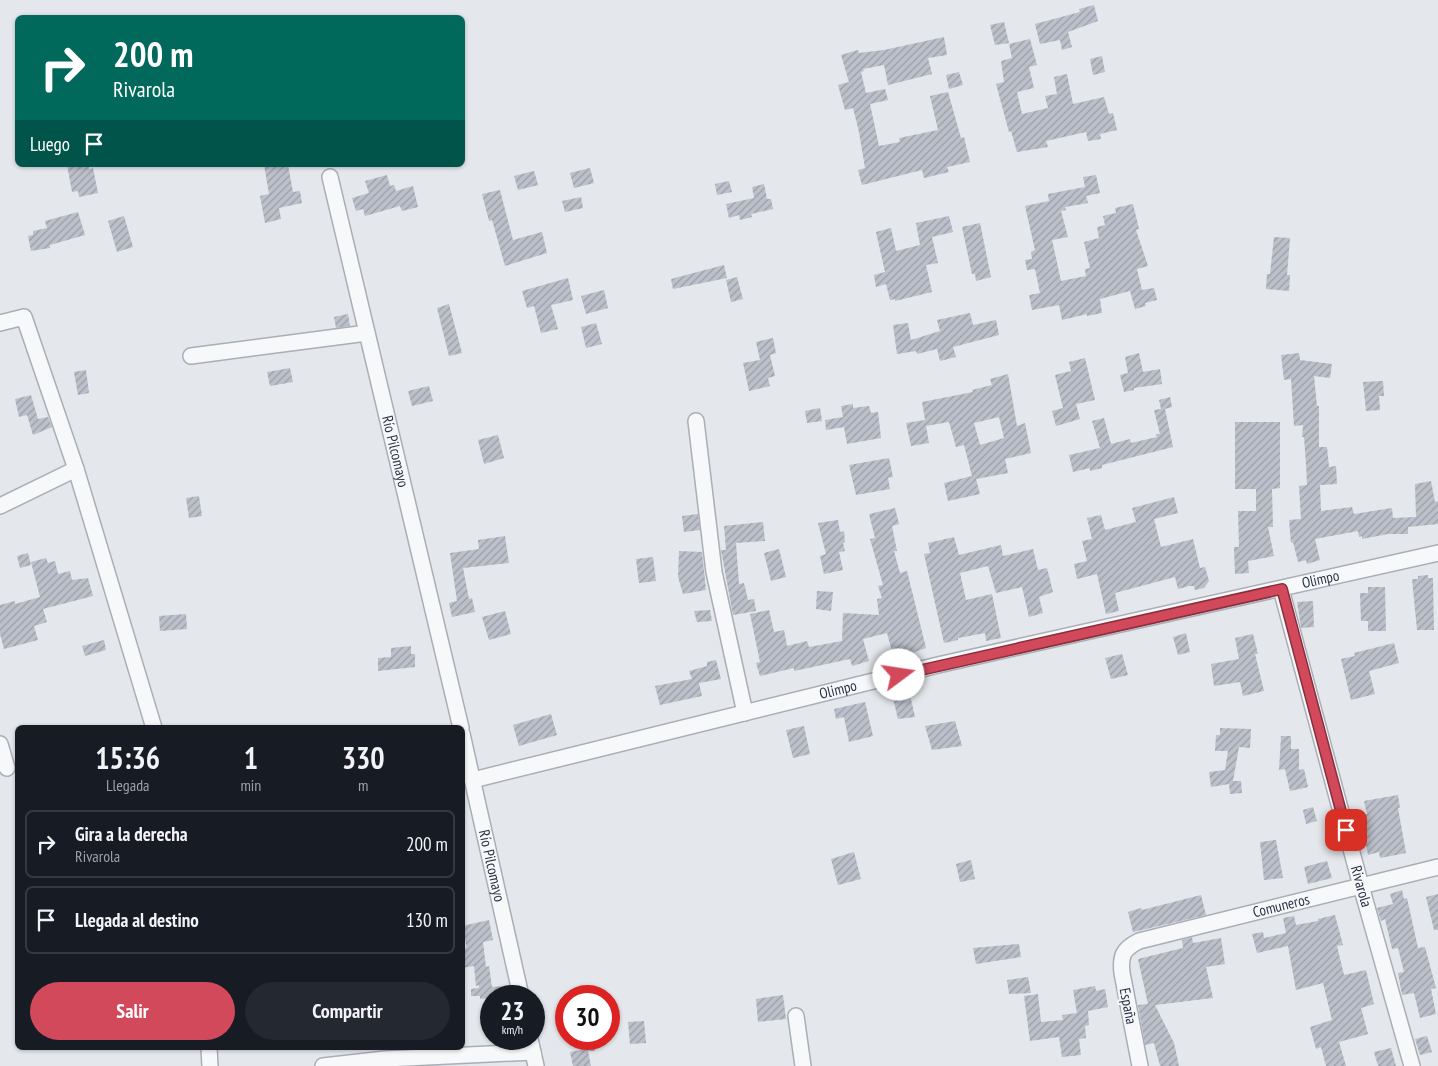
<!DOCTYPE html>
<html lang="es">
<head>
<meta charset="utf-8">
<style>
  body { margin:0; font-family:"PT Sans Narrow",sans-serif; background:#242831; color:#f1f3f6; height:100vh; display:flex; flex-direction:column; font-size:19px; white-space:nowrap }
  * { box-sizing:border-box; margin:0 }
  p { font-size:16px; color:#9ea1a6 }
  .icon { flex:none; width:28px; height:28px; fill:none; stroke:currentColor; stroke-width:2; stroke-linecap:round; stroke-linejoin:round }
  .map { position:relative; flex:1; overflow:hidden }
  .details { position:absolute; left:15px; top:725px; width:450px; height:325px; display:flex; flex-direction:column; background:#171b24; border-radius:8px; box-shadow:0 1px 4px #0004 }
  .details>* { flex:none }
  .hud { position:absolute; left:15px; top:15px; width:450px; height:152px; border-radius:8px; box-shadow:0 1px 4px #0004; background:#00695c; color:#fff; overflow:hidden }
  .speed { position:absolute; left:480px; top:985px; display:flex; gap:10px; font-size:25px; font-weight:700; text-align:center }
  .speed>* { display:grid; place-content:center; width:65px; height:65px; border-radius:50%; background:#171b24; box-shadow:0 1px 4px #0004; line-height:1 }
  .speed small { font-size:12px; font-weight:400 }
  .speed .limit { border:8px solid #d22; background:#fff; color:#111 }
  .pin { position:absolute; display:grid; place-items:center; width:42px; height:42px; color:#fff; margin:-21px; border-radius:10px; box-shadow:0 2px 8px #0006 }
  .me { position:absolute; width:55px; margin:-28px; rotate:76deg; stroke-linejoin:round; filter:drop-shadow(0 0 4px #0008) }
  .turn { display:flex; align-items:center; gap:18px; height:105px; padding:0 15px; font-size:22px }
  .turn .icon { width:65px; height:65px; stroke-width:2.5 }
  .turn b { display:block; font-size:35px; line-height:42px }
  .then { display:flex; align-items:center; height:48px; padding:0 15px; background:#0003; gap:10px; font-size:19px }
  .eta { display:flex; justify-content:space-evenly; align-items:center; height:85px; text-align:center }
  .eta b { font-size:30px; font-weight:700; line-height:35px }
  .primary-button { display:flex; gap:10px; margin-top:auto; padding:10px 15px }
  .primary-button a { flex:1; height:58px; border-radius:30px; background:#d1495b; color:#fff; font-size:20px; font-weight:700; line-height:58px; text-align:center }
  .primary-button a+a { background:#242831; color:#f1f3f6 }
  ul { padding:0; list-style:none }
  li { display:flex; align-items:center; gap:15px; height:68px; margin:0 10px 8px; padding:0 5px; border:2px solid #363941; border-radius:8px }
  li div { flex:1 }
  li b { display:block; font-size:19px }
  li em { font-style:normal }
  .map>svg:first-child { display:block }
  .building { fill:url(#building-hatch); fill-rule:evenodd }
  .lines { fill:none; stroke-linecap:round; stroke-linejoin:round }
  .minor-casing { stroke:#a9aeb7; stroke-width:18 }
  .minor { stroke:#f7f8fa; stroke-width:15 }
  .route-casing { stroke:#882f3b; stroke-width:12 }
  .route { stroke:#d1495b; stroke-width:9 }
  .labels { text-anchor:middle; stroke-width:4.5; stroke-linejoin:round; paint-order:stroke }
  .street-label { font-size:15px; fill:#2b3445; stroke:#f4f6f9 }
</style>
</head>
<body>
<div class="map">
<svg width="1438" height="1066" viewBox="0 0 1438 1066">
  <defs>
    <pattern id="building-hatch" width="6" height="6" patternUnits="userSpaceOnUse" patternTransform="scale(1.25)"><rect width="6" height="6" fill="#bbc0ca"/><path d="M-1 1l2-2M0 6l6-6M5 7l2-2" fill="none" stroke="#989da6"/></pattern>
  </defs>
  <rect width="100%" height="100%" fill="#e4e7ec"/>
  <path class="building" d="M 1094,5 L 1098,21 L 1068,32 L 1072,47 L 1062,50 L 1060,40 L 1040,44 L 1035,24 L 1080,12 L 1079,9 Z
    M 1004,22 L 1009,43 L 995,45 L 990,25 Z
    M 944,37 L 947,55 L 928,58 L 932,74 L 888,85 L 884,65 L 863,69 L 864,71 L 861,72 L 866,93 L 885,89 L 888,100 L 870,104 L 879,146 L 900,142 L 899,138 L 938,130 L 930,96 L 948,92 L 961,138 L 964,137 L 970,162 L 947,167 L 949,172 L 924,178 L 922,170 L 862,185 L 858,170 L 865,168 L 859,132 L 853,108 L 845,110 L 838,85 L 849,82 L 841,55 L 858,50 L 859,53 L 884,50 Z
    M 1030,39 L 1037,65 L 1029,67 L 1034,88 L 1017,92 L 1022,114 L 1048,108 L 1045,96 L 1057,94 L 1054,77 L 1067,74 L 1073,104 L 1104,97 L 1109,114 L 1113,113 L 1117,130 L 1100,134 L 1101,139 L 1088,141 L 1086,132 L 1046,141 L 1048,147 L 1017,152 L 1011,131 L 1009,132 L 996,84 L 1004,82 L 1001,61 L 1012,58 L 1009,44 Z
    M 1102,56 L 1105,72 L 1093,75 L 1090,59 Z
    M 959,72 L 963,85 L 949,89 L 946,75 Z
    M 67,165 L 89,165 L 89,169 L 93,168 L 98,193 L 79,197 L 78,191 L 72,192 Z
    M 264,165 L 288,165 L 293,192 L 300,191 L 302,203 L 279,208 L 281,219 L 265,223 L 260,196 L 269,194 Z
    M 590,168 L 594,183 L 574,188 L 570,173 Z
    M 534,171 L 538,185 L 518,190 L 514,176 Z
    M 387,175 L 390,186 L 394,185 L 396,191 L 413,186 L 418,207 L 402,211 L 400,206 L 365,216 L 363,209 L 356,211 L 352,198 L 369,193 L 365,181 Z
    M 1096,175 L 1100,193 L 1086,196 L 1088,203 L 1065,207 L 1066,210 L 1061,211 L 1068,237 L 1052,240 L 1061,281 L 1086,276 L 1085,269 L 1090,268 L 1084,242 L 1099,238 L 1097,227 L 1105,225 L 1103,216 L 1116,213 L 1115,208 L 1133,204 L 1139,229 L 1136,230 L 1148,266 L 1137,269 L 1142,290 L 1154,288 L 1157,300 L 1145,303 L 1146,306 L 1135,309 L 1130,291 L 1100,299 L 1102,313 L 1087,316 L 1087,314 L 1062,320 L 1059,305 L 1032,310 L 1029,295 L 1040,293 L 1035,269 L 1027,270 L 1025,260 L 1032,259 L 1031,252 L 1035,250 L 1025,206 L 1049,201 L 1048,194 L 1085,187 L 1083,177 Z
    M 729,181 L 732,192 L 717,195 L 715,184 Z
    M 764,184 L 767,199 L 771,199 L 773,209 L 751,214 L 752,217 L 740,220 L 739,215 L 729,218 L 726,204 L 754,198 L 752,187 Z
    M 500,190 L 513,240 L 542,232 L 547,253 L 505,266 L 492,220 L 489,221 L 482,194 Z
    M 581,197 L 583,208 L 565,212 L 562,201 Z
    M 78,212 L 85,235 L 50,245 L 50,248 L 31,251 L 28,236 L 33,235 L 33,231 L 47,228 L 45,221 Z
    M 124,216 L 133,247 L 117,252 L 108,221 Z
    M 949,216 L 953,232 L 932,237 L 938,263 L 926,265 L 932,292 L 895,301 L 895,299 L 890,300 L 886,284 L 876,287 L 874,275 L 885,272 L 876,232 L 891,228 L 896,251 L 920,245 L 916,223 Z
    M 980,223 L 991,277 L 976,281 L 975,274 L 972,274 L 962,227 Z
    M 1274,237 L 1290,238 L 1287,275 L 1290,275 L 1289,291 L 1266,289 L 1267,274 L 1270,274 Z
    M 724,265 L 727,278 L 673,289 L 671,279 Z
    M 737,277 L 743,299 L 731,302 L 726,280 Z
    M 568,278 L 573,300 L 551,305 L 558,329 L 541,333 L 534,306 L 527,308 L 522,291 Z
    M 604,290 L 608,308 L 586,314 L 581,296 Z
    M 449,304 L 462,353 L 449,356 L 437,308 Z
    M 970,313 L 973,325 L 996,320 L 999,335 L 953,347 L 956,357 L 940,361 L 937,349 L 917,354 L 916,351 L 897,354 L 893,325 L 908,323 L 911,340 L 940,331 L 937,320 Z
    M 348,314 L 350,326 L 336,328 L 334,317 Z
    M 596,323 L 602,344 L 586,348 L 581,327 Z
    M 773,338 L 776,353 L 770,355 L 775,376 L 768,378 L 770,386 L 749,391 L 743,363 L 760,360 L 756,342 Z
    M 1139,353 L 1143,372 L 1160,369 L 1162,384 L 1134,388 L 1134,390 L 1124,392 L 1120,375 L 1128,373 L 1125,357 Z
    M 1299,353 L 1300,360 L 1332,364 L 1330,378 L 1314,376 L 1317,406 L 1319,406 L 1319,447 L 1327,447 L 1329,467 L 1336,466 L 1337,484 L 1320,485 L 1321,511 L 1352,507 L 1354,514 L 1392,508 L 1393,518 L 1416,517 L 1415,484 L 1431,481 L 1435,502 L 1438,501 L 1438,524 L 1408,527 L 1408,534 L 1388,534 L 1362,539 L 1362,536 L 1359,537 L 1358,531 L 1315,539 L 1320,560 L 1307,564 L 1306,560 L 1298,562 L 1293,542 L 1291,543 L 1289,520 L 1301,519 L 1299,486 L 1307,485 L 1306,464 L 1304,437 L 1302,437 L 1303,425 L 1294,426 L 1291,379 L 1284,380 L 1281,355 Z
    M 1085,358 L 1095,400 L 1076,404 L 1080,419 L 1056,426 L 1052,411 L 1063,408 L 1055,375 L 1071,371 L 1069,362 Z
    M 290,368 L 293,382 L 270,386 L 267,372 Z
    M 86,370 L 89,393 L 78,395 L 74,372 Z
    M 1008,374 L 1017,426 L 1025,423 L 1031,453 L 1005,459 L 1008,473 L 976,479 L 980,494 L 948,501 L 944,483 L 972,476 L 964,445 L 956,447 L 949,422 L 926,426 L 929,443 L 911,446 L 906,423 L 925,420 L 922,402 L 973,392 L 972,390 L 992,385 L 990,379 ZM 999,417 L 1004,438 L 980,445 L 974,423 Z
    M 1383,381 L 1384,396 L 1379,396 L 1380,410 L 1366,411 L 1363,382 Z
    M 429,386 L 433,401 L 412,406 L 408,391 Z
    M 31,395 L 38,419 L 48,417 L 52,427 L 33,435 L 27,415 L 19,417 L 15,399 Z
    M 1170,397 L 1172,407 L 1165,409 L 1173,447 L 1102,465 L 1102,468 L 1090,471 L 1090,468 L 1073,472 L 1069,455 L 1100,448 L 1092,421 L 1104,418 L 1111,444 L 1130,439 L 1131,443 L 1157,437 L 1156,434 L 1160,434 L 1154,410 L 1161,409 L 1159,400 Z
    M 853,404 L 853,408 L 869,406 L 871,413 L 878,412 L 881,438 L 847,444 L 844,427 L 826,430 L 825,420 L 843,417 L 841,406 Z
    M 820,408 L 822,421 L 807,423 L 805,411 Z
    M 1235,422 L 1280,422 L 1280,488 L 1272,489 L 1273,527 L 1268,527 L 1274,556 L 1248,561 L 1249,573 L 1235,574 L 1234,547 L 1239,547 L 1238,511 L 1256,511 L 1256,489 L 1235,489 Z
    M 498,435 L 504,458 L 484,464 L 478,440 Z
    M 889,458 L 893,477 L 888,478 L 890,489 L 856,495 L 849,465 Z
    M 199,496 L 202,516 L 189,518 L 186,498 Z
    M 1174,497 L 1178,513 L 1154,519 L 1161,547 L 1193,539 L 1200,568 L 1205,567 L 1209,581 L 1204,588 L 1195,590 L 1194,586 L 1189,586 L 1178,589 L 1175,577 L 1115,593 L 1119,611 L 1106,614 L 1097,574 L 1077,579 L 1074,564 L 1087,561 L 1082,541 L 1092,539 L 1087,518 L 1101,515 L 1105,530 L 1136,522 L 1132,508 Z
    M 895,508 L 899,524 L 892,526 L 897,551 L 894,551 L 900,573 L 907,571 L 926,648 L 909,654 L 908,650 L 893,655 L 887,633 L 863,639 L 869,661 L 852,666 L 850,659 L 794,671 L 794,668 L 760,676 L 756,663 L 760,662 L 750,614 L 769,610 L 774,632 L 784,630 L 787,646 L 807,641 L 809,647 L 842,641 L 843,613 L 879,615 L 877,599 L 882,598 L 878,586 L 883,585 L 870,539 L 875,538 L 869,514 Z
    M 698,514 L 700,530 L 684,532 L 682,516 Z
    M 838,520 L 840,532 L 844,531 L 845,542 L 843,543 L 845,551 L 839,552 L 843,570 L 824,574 L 820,556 L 826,554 L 818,523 Z
    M 763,522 L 765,541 L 736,543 L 739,584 L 744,583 L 748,600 L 754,599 L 756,611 L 733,615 L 721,550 L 726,550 L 724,526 Z
    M 505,536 L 509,563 L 463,568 L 469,599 L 472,598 L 475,612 L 452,617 L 449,603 L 457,601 L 450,553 L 479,549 L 478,540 Z
    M 954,537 L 959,555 L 1001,545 L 1003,556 L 1033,549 L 1038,570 L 1047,568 L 1053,592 L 1039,597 L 1043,613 L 1029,617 L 1022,587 L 996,593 L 988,566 L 960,573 L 966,600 L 992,594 L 1001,638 L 986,641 L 985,633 L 958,638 L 958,640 L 944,643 L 924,554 L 930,553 L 928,543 Z
    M 779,549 L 786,577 L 771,581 L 764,553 Z
    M 679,551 L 702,552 L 706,590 L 683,594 L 678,577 Z
    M 28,553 L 31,565 L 20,568 L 17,556 Z
    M 653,557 L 656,581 L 639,583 L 636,559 Z
    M 46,558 L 48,563 L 55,561 L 58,574 L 70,571 L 72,580 L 88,578 L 93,596 L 43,609 L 47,622 L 34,626 L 38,640 L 4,649 L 0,634 L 0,605 L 15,601 L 15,604 L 40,597 L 31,562 Z
    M 1428,575 L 1428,578 L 1433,578 L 1434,630 L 1417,630 L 1412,579 L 1418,579 L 1418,576 Z
    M 1368,587 L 1385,587 L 1386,631 L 1368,631 L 1368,621 L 1361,621 L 1360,593 L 1368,593 Z
    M 817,591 L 833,592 L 831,611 L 816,609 Z
    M 1313,601 L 1314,627 L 1301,628 L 1297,602 Z
    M 710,610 L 712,621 L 697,622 L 694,611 Z
    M 505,611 L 511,634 L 489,640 L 482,617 Z
    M 186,614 L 187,629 L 160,631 L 159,616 Z
    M 1186,633 L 1190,652 L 1178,655 L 1173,637 Z
    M 1253,634 L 1258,654 L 1255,654 L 1264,691 L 1243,696 L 1240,682 L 1214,686 L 1211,664 L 1239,659 L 1235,638 Z
    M 104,640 L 106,650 L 85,656 L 82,646 Z
    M 1394,643 L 1399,663 L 1369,671 L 1375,694 L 1351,700 L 1341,659 L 1355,656 L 1354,653 Z
    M 411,646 L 411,654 L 415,654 L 415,667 L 378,671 L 378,658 L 391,657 L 391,648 Z
    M 1122,654 L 1128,675 L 1111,679 L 1105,658 Z
    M 716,660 L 721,679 L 699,683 L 702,696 L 660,705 L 655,686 L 692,679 L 689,671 L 707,666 L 707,662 Z
    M 909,690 L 915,717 L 898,719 L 892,694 Z
    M 865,702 L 873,736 L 849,742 L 844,717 L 836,719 L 834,709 Z
    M 551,714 L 557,735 L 519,746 L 513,725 Z
    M 955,721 L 962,746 L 932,750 L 925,726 Z
    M 804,726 L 810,754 L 793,758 L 786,730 Z
    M 1220,728 L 1251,729 L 1250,748 L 1239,747 L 1233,781 L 1241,781 L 1242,793 L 1230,794 L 1229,784 L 1211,787 L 1209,772 L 1225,770 L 1228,751 L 1215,751 L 1216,735 L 1220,735 Z
    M 1281,736 L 1291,736 L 1291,749 L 1299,749 L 1299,770 L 1304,769 L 1308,787 L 1290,791 L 1285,769 L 1279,770 Z
    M 1398,795 L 1400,808 L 1398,808 L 1406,853 L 1380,858 L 1379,852 L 1368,855 L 1360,815 L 1367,814 L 1364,801 Z
    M 1313,807 L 1317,821 L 1306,824 L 1303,810 Z
    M 1276,840 L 1283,878 L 1264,880 L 1260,842 Z
    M 854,852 L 861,879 L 838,885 L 831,859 Z
    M 971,860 L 975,879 L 960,882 L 956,864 Z
    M 1327,861 L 1332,878 L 1308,884 L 1304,867 Z
    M 1402,890 L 1404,899 L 1407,898 L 1418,948 L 1425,947 L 1436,988 L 1431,989 L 1436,1014 L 1420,1018 L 1414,993 L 1402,995 L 1398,973 L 1404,972 L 1398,948 L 1392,949 L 1385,919 L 1381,921 L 1377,908 L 1393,904 L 1390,894 Z
    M 1438,894 L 1438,930 L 1434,930 L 1426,897 Z
    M 1201,895 L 1206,915 L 1133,932 L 1128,912 L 1141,908 L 1142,910 Z
    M 1335,915 L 1343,945 L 1337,946 L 1344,975 L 1366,970 L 1374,1004 L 1361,1008 L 1368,1034 L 1339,1042 L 1346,1066 L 1326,1066 L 1321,1047 L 1316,1049 L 1310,1027 L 1332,1020 L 1323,983 L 1296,990 L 1288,946 L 1257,953 L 1252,934 L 1263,932 L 1264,938 L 1286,933 L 1283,918 L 1294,916 L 1296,925 L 1318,921 L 1318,919 Z
    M 489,920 L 493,940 L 483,942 L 486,967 L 489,966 L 492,987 L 503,986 L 504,996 L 480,999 L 480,996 L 471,996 L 471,989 L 479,988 L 479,985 L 476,986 L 474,966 L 462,968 L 462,949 L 467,948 L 462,926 Z
    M 1192,937 L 1193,943 L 1221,938 L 1225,964 L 1206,967 L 1213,998 L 1155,1005 L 1174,1043 L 1179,1066 L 1160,1066 L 1154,1043 L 1145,1045 L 1138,1005 L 1148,1004 L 1138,959 L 1183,948 L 1182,940 Z
    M 1019,944 L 1021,957 L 976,964 L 973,948 Z
    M 1028,977 L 1031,993 L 1009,994 L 1007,980 Z
    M 1095,986 L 1096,991 L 1105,989 L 1108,1007 L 1088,1011 L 1089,1025 L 1085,1026 L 1086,1038 L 1079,1039 L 1081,1055 L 1062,1057 L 1059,1037 L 1030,1041 L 1024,996 L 1038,994 L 1041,1022 L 1063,1020 L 1062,1015 L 1077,1013 L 1073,990 Z
    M 783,995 L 786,1019 L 758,1022 L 756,999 Z
    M 644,1021 L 646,1043 L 630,1044 L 628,1022 Z
    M 1427,1036 L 1432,1052 L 1420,1055 L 1415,1039 Z
    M 580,1039 L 594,1039 L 595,1051 L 588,1051 L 591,1066 L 573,1066 L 570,1052 L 581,1050 Z
    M 1391,1048 L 1396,1066 L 1378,1066 L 1374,1052 Z"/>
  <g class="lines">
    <g class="minor-casing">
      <g id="minor">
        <path id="s1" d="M 330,177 L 461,728"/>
        <path d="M 0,323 L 24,317 L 76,469 L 154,728"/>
        <path d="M 191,356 L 367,333"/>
        <path d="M 696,421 L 714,572 L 745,713"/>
        <path d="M 0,506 L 76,469"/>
        <path id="s2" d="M 1281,589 L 1361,886 L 1412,1066"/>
        <path id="s3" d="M 462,734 L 521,996"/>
        <path d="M 0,744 L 7,768"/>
        <path id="s4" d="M 473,780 L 938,665 L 1438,553"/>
        <path d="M 796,1016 L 803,1066"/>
        <path d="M 530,1039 L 536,1066"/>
        <path d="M 209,1048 L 210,1066"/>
        <path d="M 323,1066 L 385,1059 L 533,1052"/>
        <path id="s5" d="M 1140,1066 L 1122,973 C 1120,956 1123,949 1139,941 L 1438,867"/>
      </g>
    </g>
    <use href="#minor" class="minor"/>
  </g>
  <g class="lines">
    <g class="route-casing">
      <path id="route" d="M 899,675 L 1282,589 L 1346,830"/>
    </g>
    <use href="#route" class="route"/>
  </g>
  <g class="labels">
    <g class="street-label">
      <text dy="5" stroke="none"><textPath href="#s1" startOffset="282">Río Pilcomayo</textPath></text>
      <text dy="5" stroke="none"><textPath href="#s4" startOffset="871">Olimpo</textPath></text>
      <text dy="5" stroke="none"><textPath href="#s4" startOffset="376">Olimpo</textPath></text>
      <text dy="5" stroke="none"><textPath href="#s3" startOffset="135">Río Pilcomayo</textPath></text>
      <text dy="5" stroke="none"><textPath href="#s2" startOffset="308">Rivarola</textPath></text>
      <text dy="5" stroke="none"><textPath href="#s5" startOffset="281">Comuneros</textPath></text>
      <text transform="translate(1128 1006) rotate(79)" y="5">España</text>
    </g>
  </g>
</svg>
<div class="speed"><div>23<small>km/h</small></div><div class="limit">30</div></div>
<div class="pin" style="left:1346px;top:830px;background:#d93025"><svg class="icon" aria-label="arrive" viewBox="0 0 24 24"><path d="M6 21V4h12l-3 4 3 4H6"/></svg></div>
<svg class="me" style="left:899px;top:675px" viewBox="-20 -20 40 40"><circle r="19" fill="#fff"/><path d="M0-13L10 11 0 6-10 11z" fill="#d1495b"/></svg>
<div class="hud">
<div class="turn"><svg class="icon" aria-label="right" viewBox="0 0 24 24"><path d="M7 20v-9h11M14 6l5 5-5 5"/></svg><div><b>200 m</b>Rivarola</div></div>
<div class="then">Luego<svg class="icon" aria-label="arrive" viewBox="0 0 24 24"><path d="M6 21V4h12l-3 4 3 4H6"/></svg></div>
</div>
<section class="details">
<div class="eta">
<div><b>15:36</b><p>Llegada</p></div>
<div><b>1</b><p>min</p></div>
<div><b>330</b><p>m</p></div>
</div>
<ul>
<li><svg class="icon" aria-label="right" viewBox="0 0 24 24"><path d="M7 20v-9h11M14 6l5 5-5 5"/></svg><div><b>Gira a la derecha</b><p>Rivarola</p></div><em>200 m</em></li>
<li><svg class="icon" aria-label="arrive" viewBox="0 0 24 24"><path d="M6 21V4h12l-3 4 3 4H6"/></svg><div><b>Llegada al destino</b></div><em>130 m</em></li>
</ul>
<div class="primary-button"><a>Salir</a><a>Compartir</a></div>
</section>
</div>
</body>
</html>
